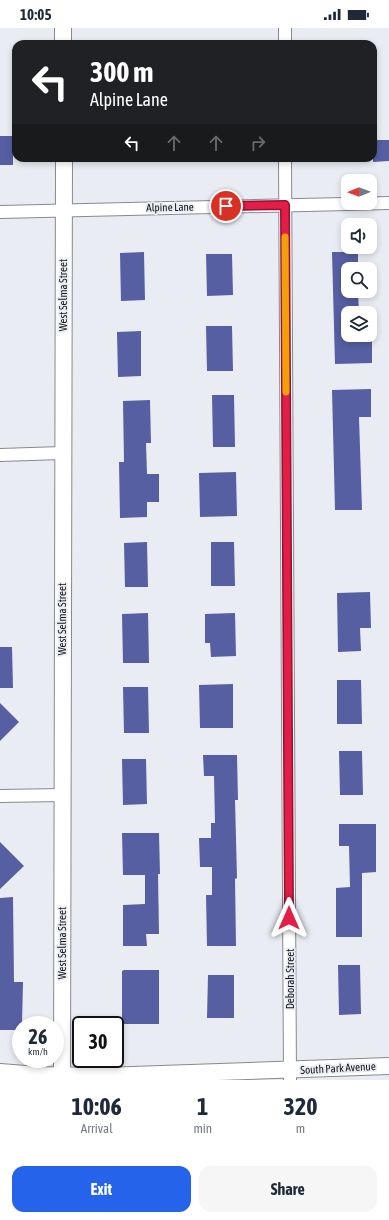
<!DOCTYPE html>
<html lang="en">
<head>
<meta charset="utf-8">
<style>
  body { margin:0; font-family:"Asap Condensed",sans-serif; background:#f6f6f7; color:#1f2937; height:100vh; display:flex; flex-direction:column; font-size:15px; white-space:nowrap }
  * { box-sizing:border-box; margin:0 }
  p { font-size:13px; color:#747a83 }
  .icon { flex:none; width:22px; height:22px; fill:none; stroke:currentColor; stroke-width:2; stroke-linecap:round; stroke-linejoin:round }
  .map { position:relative; height:1052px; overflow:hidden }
  .side { display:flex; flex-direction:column; background:#fff; flex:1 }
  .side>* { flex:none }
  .guide { position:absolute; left:12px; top:12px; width:365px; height:122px; border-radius:12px; box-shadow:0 2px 6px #0003; background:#202124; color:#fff; overflow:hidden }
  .needle { width:26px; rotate:269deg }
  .fabs { position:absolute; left:341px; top:146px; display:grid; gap:8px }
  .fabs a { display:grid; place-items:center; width:36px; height:36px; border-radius:8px; background:#fff; box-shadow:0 2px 6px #0003; font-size:20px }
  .speed { position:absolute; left:12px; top:988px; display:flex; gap:8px; font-size:20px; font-weight:700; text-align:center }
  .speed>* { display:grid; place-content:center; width:52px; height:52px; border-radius:50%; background:#fff; box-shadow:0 2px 6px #0003; line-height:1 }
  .speed small { font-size:10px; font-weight:400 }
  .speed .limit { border:2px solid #111; border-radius:6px; background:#fff; color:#111 }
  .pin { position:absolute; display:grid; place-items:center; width:34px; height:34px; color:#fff; margin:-17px; border:2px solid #fff; border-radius:50%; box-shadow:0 1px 4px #0007 }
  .me { position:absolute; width:44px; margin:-22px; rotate:0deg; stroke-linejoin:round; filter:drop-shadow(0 0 3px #0008) }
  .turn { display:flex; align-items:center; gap:14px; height:84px; padding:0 12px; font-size:18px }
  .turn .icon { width:52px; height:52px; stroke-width:2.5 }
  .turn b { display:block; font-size:28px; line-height:34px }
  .lanes { display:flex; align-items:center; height:38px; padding:0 12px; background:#0003; justify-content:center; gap:20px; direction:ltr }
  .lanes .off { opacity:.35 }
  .eta { display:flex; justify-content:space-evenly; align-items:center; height:68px; text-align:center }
  .eta b { font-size:24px; font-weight:700; line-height:28px }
  .cta { display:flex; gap:8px; margin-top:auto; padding:8px 12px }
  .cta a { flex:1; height:46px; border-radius:12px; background:#2563eb; color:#fff; font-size:16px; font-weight:700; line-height:46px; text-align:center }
  .cta a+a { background:#f6f6f7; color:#1f2937 }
  .status { display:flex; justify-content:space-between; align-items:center; height:28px; padding:0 20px; background:#fff; direction:ltr }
  .status svg { height:11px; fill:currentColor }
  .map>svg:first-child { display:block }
  .building { fill:#555fa2 }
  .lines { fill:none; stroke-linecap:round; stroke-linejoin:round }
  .minor-casing { stroke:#888990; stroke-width:14 }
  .tertiary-casing { stroke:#888990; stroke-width:18 }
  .minor { stroke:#fff; stroke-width:12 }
  .tertiary { stroke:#fff; stroke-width:16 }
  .route-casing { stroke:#92132f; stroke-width:10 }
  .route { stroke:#e11d48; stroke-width:7 }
  .slow { stroke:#f59e0b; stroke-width:7 }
  .labels { text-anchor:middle; stroke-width:3.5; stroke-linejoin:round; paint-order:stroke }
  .street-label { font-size:11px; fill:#141518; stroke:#eaecf4 }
</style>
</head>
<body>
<div class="status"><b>10:05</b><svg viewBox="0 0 49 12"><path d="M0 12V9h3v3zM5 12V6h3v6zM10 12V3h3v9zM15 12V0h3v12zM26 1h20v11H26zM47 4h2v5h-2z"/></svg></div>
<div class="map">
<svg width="389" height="1052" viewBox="0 0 389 1052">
  <rect width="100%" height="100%" fill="#eaecf4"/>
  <path class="building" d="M 0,108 L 13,108 L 13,137 L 0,137 Z
    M 373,112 L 389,112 L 389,133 L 373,134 Z
    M 144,224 L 145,272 L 121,273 L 120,225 Z
    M 332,224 L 358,224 L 358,241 L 348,241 L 348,263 L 358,263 L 359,285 L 348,285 L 348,307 L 370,307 L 370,290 L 372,290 L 372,335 L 335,336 Z
    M 206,226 L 232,226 L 233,267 L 207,268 Z
    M 206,298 L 232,298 L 233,343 L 207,343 Z
    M 141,303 L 141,348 L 118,349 L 117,304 Z
    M 371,361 L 371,389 L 359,389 L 362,482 L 335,482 L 332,362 Z
    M 212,367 L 234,367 L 235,419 L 213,419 Z
    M 150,372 L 151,415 L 146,415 L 147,446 L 159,446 L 159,474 L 147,474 L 147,489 L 120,490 L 119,434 L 124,434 L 123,373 Z
    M 236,444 L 237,488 L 200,489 L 199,445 Z
    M 147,514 L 148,559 L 125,559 L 124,515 Z
    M 211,514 L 234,514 L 235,558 L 211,558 Z
    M 370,564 L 371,600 L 360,600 L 361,623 L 338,624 L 337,565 Z
    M 148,585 L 149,635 L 123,635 L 122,586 Z
    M 235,585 L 236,628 L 211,629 L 210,615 L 205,615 L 205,586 Z
    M 0,619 L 12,619 L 13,660 L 0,660 Z
    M 337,652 L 361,652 L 362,696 L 337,696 Z
    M 233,656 L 233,700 L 200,700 L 199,657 Z
    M 123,659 L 148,659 L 149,705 L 124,705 Z
    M 0,675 L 19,694 L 0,713 Z
    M 339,723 L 362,723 L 363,767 L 340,767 Z
    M 203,727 L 237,727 L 238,772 L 235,772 L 237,850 L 235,851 L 236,918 L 207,918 L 206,867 L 212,867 L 212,839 L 200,839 L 199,810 L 211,810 L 211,795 L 215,795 L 214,748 L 204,748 Z
    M 122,731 L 146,731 L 147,776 L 123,777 Z
    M 339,796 L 376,796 L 376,844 L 362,845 L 362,909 L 336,909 L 336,860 L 350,859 L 349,818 L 339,818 Z
    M 122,805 L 159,805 L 160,846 L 158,846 L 159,906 L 146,906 L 147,918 L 123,918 L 123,877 L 145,876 L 145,847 L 123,847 Z
    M 0,814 L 24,838 L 0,861 Z
    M 13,869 L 14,954 L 23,954 L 22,997 L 21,1002 L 0,1002 L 0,870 Z
    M 338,937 L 360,937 L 361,986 L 339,987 Z
    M 124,942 L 159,942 L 159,996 L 122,996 L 122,943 Z
    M 208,947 L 234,947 L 234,990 L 207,990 Z"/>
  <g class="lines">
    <g class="minor-casing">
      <path id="minor" d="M 285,0 L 285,16
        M 285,130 L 290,1052
        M 0,184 L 389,175
        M 0,427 L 62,425
        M 0,768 L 62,767"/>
    </g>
    <g class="tertiary-casing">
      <path id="tertiary" d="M 63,0 L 63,16
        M 0,1044 L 38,1047 L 103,1048 L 389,1038
        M 62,1052 L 64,130"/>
    </g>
    <use href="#minor" class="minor"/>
    <use href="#tertiary" class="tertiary"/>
  </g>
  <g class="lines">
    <g class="route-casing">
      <path id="route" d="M 226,178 L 285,177 L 289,890"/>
    </g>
    <use href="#route" class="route"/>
    <path class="slow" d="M 285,209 L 286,364"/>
  </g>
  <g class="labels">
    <g class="street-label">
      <text transform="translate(170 179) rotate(-1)" y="4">Alpine Lane</text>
      <text transform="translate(63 267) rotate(-90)" y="4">West Selma Street</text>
      <text transform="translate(62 591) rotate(-90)" y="4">West Selma Street</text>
      <text transform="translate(62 915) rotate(-90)" y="4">West Selma Street</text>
      <text transform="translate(290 951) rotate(-90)" y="4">Deborah Street</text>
      <text transform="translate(338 1040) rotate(-3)" y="4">South Park Avenue</text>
    </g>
  </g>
</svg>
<div class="fabs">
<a><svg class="needle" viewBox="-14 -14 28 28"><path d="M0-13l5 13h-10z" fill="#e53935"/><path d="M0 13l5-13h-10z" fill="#747a83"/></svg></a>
<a><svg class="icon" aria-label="sound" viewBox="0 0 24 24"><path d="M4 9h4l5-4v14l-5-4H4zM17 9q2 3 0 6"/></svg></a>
<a><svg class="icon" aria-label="search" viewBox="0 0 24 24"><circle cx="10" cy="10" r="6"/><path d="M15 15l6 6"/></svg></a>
<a><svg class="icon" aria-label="layers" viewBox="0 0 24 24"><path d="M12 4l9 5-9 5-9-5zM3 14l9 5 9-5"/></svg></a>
</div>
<div class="speed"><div>26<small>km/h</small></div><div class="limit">30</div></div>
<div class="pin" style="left:226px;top:178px;background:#d93025"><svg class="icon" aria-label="arrive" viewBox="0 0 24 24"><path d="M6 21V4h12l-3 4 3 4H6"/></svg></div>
<svg class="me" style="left:289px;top:890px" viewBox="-20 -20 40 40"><path d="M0-17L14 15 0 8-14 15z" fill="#e11d48" stroke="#fff" stroke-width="4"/></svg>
<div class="guide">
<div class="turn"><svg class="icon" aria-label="left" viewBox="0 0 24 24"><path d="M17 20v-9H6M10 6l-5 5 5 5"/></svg><div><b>300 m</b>Alpine Lane</div></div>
<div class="lanes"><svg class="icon" aria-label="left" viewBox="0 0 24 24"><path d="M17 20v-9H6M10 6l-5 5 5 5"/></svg><svg class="icon off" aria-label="ahead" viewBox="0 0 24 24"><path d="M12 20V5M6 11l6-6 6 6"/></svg><svg class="icon off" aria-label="ahead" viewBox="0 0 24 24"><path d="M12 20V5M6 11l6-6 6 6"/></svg><svg class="icon off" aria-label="right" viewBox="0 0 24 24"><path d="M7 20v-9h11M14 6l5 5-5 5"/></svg></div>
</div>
</div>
<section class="side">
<div class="eta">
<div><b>10:06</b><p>Arrival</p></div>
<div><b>1</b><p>min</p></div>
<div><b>320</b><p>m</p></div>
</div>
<div class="cta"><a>Exit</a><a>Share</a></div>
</section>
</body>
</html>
